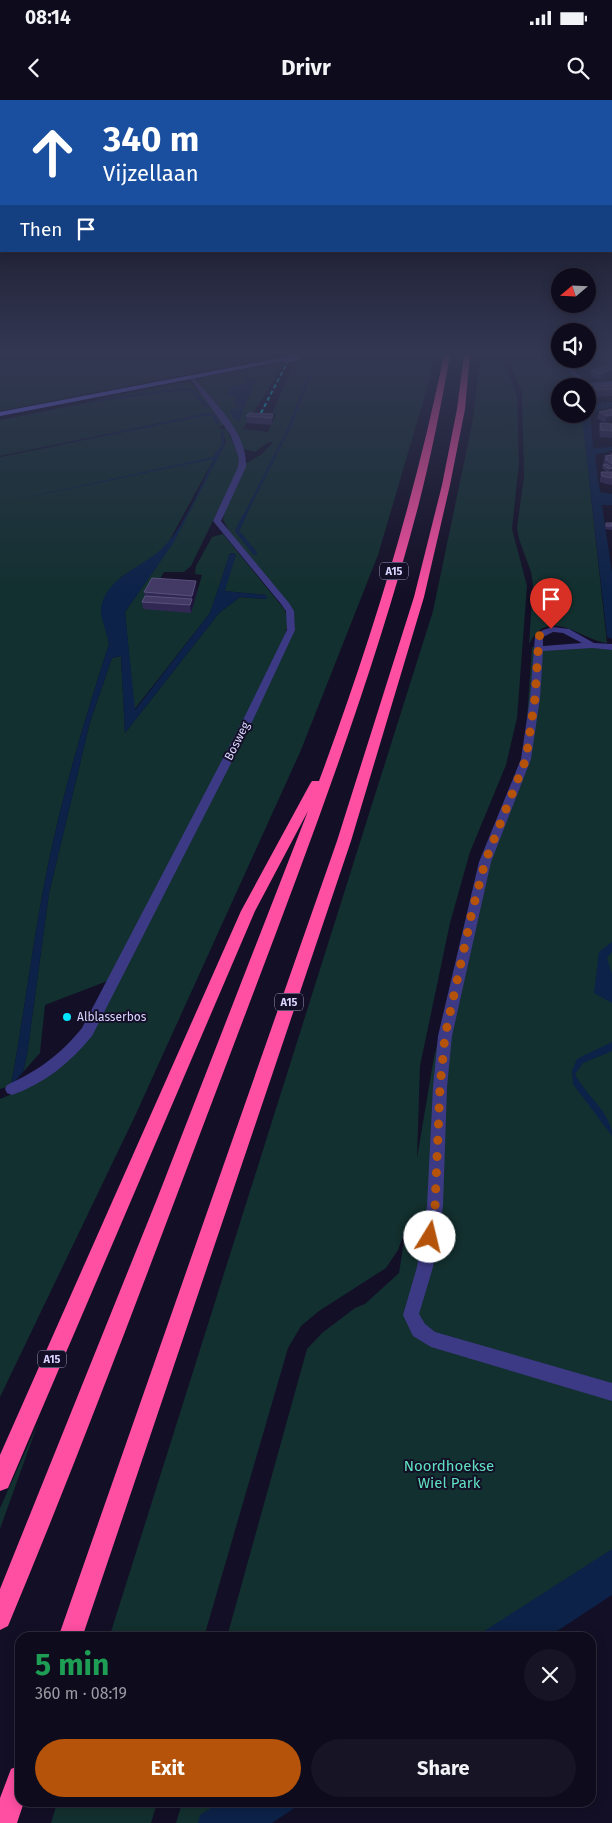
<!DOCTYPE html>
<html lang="en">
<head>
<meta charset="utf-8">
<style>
  body { margin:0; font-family:"Fira Sans",sans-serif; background:#171425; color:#f1f3f6; height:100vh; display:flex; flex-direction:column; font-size:19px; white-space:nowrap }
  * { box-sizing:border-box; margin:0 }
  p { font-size:16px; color:#9b9ba3 }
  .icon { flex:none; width:28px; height:28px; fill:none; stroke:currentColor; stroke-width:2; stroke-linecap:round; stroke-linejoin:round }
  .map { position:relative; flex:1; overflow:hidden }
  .sheet { position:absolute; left:15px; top:1532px; width:581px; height:175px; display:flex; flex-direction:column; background:#0e0b1c; border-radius:15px; box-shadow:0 2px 12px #0003,0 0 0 1px #2e2b3b }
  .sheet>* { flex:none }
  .hud { position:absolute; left:0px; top:0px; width:612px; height:152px; box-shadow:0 2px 12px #0003,0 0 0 1px #2e2b3b; background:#1a4fa0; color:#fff; overflow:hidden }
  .needle { width:32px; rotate:251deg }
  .controls { position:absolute; left:551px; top:168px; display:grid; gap:10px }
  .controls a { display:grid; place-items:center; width:45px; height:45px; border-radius:50%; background:#0e0b1c; box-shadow:0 2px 12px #0003,0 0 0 1px #2e2b3b; font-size:25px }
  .pin { position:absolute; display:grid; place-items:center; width:42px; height:42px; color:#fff; margin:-51px -21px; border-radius:50% 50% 50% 0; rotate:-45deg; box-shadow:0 0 5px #0007 }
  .pin .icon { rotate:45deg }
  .me { position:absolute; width:55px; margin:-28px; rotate:9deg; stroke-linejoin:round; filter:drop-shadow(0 0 4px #0008) }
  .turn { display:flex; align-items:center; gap:18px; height:105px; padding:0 20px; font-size:22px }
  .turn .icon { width:65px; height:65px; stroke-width:2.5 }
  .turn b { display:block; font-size:35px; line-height:42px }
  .then { display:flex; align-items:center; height:48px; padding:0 20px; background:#0003; gap:10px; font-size:19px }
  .round { display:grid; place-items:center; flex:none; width:52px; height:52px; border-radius:26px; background:#171425 }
  .overview { display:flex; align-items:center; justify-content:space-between; height:85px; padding:0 20px }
  h1 { font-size:30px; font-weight:700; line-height:38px; color:#1e9e55 }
  .action { display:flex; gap:10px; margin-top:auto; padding:10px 20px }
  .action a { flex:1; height:58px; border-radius:30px; background:#b45309; color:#fff; font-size:20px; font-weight:700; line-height:58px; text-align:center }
  .action a+a { background:#171425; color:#f1f3f6 }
  .status { display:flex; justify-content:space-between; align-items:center; height:35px; padding:0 25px; background:#0e0b1c; direction:ltr }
  .status svg { height:14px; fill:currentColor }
  header { display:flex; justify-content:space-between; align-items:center; height:65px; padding:0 20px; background:#0e0b1c; font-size:22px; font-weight:700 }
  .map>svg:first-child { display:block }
  .green { fill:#12302f; fill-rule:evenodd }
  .water { fill:#0c2248 }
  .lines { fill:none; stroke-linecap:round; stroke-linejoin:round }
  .stream-far1 { stroke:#0c2248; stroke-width:2.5 }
  .stream { stroke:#0c2248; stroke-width:4 }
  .street { fill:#3d3a85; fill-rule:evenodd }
  .secondary { fill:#6f6bff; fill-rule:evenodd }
  .highway { fill:#ff4fa3; fill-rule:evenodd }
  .rail { stroke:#00e5ff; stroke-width:2; stroke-dasharray:4 3; stroke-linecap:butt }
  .secondary-bridge { stroke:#6f6bff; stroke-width:7 }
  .wall { fill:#312854 }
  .shaded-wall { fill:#1d163a }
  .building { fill:#433a66; stroke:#5a527e }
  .route { stroke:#b45309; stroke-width:9; stroke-dasharray:0 16.2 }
  .poi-dot { fill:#00e5ff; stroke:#130f26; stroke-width:2 }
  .labels { text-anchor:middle; stroke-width:4; stroke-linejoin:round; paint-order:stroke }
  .shield { fill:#130f26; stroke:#9e99be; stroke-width:1 }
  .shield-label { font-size:11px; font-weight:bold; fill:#d9d4ff }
  .street-label { font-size:12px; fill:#d9d4ff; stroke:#130f26 }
  .poi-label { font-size:12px; fill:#d9d4ff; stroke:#130f26; text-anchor:start }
  .near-park-label { font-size:15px; fill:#5fe0c0; stroke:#130f26 }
</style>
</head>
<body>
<div class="status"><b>08:14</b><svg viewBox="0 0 49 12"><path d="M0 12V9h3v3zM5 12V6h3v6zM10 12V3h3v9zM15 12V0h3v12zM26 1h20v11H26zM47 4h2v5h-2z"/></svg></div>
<header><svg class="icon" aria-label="back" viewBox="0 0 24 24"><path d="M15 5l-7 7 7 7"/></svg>Drivr<svg class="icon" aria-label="search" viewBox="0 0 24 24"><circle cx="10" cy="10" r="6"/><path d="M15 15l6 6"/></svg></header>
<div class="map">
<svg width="612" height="1723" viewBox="0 0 612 1723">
  <rect width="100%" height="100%" fill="#130f26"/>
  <path class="green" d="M 0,255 L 287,255 L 0,311 Z
    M 320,255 L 434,255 L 430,278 L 378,455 L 301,650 L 135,1016 L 0,1297 L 0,999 C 43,982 61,970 91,936 L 295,526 L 293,510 L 233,438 L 223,420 L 225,406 L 246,363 L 262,354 L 273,342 L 269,342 L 255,352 L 240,348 L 197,281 L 203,277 L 285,262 L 243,329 L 268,332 L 276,314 L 272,314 L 295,260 ZM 243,278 L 255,278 L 239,321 L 235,296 L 228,293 L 231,287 L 242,285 L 247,280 Z
    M 481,255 L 502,257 L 517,296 L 519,363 L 512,429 L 527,486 L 517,618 L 506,665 L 470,752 L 450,823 L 420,966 L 417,1058 L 434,957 L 488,757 L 523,676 L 532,547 L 589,547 L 612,550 L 612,1468 L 499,1537 L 227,1537 L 307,1249 L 322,1233 L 355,1208 L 365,1204 L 399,1173 L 406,1128 L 398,1150 L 386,1168 L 319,1211 L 301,1226 L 288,1248 L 204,1537 L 109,1538 L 433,511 L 472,324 Z
    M 505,255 L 560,255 L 560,259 L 566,259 L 566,269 L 583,286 L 560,286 L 560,314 L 582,314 L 607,543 C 578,539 549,505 529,544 L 533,484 L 531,472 L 519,439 L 517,428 L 524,376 L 522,292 Z
    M 180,283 L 191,283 L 217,312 L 224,325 L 218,328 L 227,329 L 240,359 L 238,369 L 191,466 L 184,472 L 164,472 L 146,503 L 193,506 L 202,475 L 195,474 L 196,466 L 212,437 L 223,434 L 285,510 L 288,522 L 284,541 L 110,880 L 45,905 L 40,953 L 23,972 L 27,955 L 49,793 L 90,622 L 112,558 L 121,556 L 125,633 L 219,513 L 240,497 L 266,499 L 266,495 L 224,491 L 236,454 L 230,453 L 210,513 L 134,610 L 125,512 L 173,442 L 225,344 L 226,341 L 221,332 L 222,344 L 168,443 L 154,457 L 120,478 L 102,519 L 107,530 L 109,544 C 88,609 68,675 53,742 C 35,822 26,904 11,986 L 0,989 L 0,357 L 204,316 L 212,316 L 217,324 L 220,323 L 214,313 L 208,313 L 0,356 L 0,320 L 93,302 L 181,290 L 191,290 L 206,308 L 210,307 L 193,290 L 186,288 L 98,299 Z
    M 38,1323 L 0,1429 L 0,1408 Z
    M 57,1703 L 57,1702 L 157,1703 L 151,1723 L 51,1723 Z
    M 182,1703 L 236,1703 L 204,1723 L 176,1723 Z"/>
  <path class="water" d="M 242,277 L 256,278 L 239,321 L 233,318 L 230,311 L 236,308 L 237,305 L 234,302 L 235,296 L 227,294 L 231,287 L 242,285 L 247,280 Z
    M 182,288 L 193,289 L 210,307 L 206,308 L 191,291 L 181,290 L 93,302 L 0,320 L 109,298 Z
    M 612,302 L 612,307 L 590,312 L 593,348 L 612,347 L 612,351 L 597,354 L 595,357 L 600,392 L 612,394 L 612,405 L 602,405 L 612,472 L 612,539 L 607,537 L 582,316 L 582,314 L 588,314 L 588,309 L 599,303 Z
    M 208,313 L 214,313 L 220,323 L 217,324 L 212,316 L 204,316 L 0,357 Z
    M 223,331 L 225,344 L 174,442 L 125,512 L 135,610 L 210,513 L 230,453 L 236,454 L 225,491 L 266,495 L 267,499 L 240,497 L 219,513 L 125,633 L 121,556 L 112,558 L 90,622 L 49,793 L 27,955 L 23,972 L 11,986 C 26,904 35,822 53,742 C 68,675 88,609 109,544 C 107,531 98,515 102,503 C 112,472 149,466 168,442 C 188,418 200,386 214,359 L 0,403 L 213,357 L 222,344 L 221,332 Z
    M 612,842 L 612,852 L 607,858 L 612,874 L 612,903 L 594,893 L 599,852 Z
    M 612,942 L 612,951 L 583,963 L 575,974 C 585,995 612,1013 612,1036 L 573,984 L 572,971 L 577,959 Z
    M 612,1449 L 612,1495 L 548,1537 L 475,1537 Z
    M 219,1703 L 219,1702 L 302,1703 L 272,1723 L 198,1723 L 200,1715 Z"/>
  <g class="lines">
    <path class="stream-far1" d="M 244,417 L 291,324 L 308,278 L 318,269"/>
    <path class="stream" d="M 245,415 L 237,431 L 255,453"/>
    <path class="street" d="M 568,259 L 574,259 L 572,269 L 588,283 L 612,281 L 612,285 L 585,286 L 566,269 Z
      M 189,277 L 193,277 C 213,301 248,333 246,367 L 221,421 L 289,503 L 294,511 L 295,530 L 253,620 L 92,936 C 70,963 45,983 12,995 L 7,993 L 5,989 L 7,985 C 38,971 61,954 82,928 L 243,620 L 287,530 L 286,511 L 281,504 L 213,421 L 238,367 L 239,358 L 230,334 Z
      M 553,527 L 569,529 L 594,543 L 612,544 L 612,550 L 592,548 L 543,551 L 540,598 L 531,659 L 491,762 L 452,936 L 447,987 L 443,1106 L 433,1167 L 419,1214 L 425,1224 L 435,1232 L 612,1283 L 612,1301 L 431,1247 L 413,1236 L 403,1215 L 417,1167 L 427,1106 L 433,987 L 438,936 L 479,762 L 521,659 L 530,598 L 535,536 L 543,530 ZM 553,532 L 563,533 L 582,543 L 543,546 L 543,537 Z"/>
    <path class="secondary" d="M 312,255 L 297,259 L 294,257 Z
      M 286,257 L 288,260 L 0,316 L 0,312 Z"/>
    <path class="highway" d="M 444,255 L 450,255 C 441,306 431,357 418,407 C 369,593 299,772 231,952 C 158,1144 87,1337 8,1526 L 0,1530 L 0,1489 L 157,1099 L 308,711 L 255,811 L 8,1388 L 0,1391 L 0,1355 L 241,811 L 310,684 L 312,681 L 319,681 C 371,541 414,401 444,255 Z
      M 464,255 L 470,255 L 465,309 L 450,385 L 424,497 L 351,741 L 82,1538 L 58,1538 L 337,741 L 414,497 L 442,385 L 457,309 Z
      M 20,1665 L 20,1702 L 24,1702 L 17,1723 L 0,1723 L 0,1698 L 11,1669 Z"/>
    <path class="rail" d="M 261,313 L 291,255"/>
    <path class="secondary-bridge" d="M 286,259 L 297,257"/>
  </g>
  <path class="wall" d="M 588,255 L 612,255 L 612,275 L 599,280 L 590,277 L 591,271 L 603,266 L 605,258 L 594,260 L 588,256 Z
    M 612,285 L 612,296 L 596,297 L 592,292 L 594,286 Z
    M 612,309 L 605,323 L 597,318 L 599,312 Z
    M 273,314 L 273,321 L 272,325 L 247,323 L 246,316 Z
    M 600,323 L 612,324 L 612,338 L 600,337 L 599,330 Z
    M 610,353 L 612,353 L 612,371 L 609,372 L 612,372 L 612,385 L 606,384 L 600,382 L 600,379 L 601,372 L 607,372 L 602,368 L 605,356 L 610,356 Z
    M 606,423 L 612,423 L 612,430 L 605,429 Z
    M 144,492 L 197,492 L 191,513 L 143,509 L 142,502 L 145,496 Z"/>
  <path class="shaded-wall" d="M 595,255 L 612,255 L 606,256 L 605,258 L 594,260 Z
    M 612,269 L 612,275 L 599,280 L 601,274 Z
    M 273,314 L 273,321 L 272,325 L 272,318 Z
    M 612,315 L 612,321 L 605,323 L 607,316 Z
    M 612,368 L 612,371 L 608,372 L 609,369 Z
    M 196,481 L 197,492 L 191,513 L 190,505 L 192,499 L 192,496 Z"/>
  <path class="building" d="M 608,255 L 612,255 L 612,258 L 606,256 Z
    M 603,266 L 612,269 L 601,274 L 591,271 Z
    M 612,285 L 612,289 L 597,290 L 594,286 Z
    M 612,309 L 612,315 L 607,316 L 599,312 Z
    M 249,313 L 273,314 L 272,318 L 246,316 Z
    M 600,323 L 612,324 L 612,331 L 601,330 Z
    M 612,355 L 612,364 L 605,359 L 608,358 L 605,356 Z
    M 607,364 L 612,368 L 609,369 L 603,365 Z
    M 601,372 L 612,372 L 612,378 L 602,376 Z
    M 606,423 L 612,423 L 612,426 L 606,426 Z
    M 152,478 L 196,481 L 192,496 L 144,492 Z
    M 145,496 L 192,499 L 190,505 L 142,502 Z"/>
  <linearGradient id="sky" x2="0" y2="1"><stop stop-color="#0a0815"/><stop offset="0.51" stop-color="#333752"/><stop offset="1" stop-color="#333752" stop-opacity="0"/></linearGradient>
  <rect width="612" height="496" fill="url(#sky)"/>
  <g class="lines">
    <path class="route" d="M 430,1137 L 435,1106 L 440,987 L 445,936 L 472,812 L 485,762 L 526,659 L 535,598 L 539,536 L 551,529"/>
  </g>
  <circle class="poi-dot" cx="67" cy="917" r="5"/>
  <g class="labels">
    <g class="shield">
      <rect x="380" y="462.5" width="28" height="17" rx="4"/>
      <rect x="275" y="893.5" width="28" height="17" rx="4"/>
      <rect x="38" y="1250.5" width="28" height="17" rx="4"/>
    </g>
    <g class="shield-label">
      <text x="394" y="475">A15</text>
      <text x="289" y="906">A15</text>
      <text x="52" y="1263">A15</text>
    </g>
    <g class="street-label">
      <text transform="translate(237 641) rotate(-63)" y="4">Bosweg</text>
    </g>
    <g class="poi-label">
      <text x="77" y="921">Alblasserbos</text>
    </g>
    <g class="near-park-label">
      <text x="449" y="1371">Noordhoekse<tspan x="449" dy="17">Wiel Park</tspan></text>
    </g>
  </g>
</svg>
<div class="controls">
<a><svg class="needle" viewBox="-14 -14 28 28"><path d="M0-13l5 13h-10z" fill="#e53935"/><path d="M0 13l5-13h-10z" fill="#9b9ba3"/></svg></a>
<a><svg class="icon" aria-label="sound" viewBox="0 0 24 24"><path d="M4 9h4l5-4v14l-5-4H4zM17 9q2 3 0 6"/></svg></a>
<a><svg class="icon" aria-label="search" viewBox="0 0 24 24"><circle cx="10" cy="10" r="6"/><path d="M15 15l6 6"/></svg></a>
</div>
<div class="pin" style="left:551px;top:529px;background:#d93025"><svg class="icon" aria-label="arrive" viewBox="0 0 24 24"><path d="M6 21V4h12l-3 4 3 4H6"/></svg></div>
<svg class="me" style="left:430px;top:1137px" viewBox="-20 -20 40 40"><circle r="19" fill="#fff"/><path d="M0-13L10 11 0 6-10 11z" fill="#b45309"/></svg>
<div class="hud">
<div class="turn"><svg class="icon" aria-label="ahead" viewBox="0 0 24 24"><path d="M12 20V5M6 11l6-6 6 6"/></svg><div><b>340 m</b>Vijzellaan</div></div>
<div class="then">Then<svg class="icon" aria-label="arrive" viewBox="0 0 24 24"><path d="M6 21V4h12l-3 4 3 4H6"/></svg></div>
</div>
<section class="sheet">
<div class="overview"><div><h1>5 min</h1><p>360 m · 08:19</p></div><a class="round"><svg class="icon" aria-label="close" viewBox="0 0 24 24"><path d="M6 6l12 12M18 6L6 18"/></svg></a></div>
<div class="action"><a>Exit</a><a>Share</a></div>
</section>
</div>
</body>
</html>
